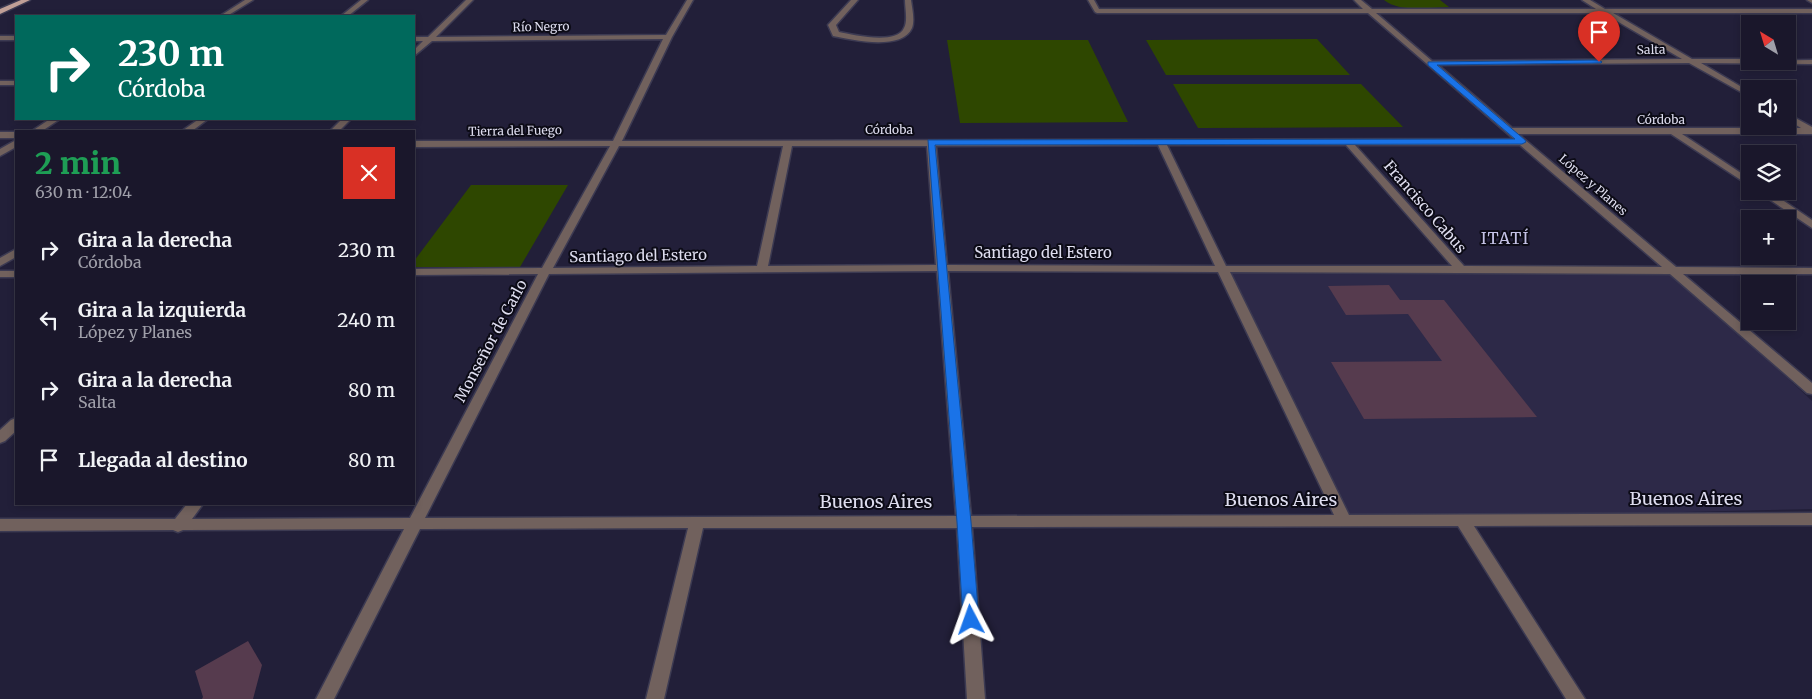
<!DOCTYPE html>
<html lang="es">
<head>
<meta charset="utf-8">
<style>
  body { margin:0; font-family:Merriweather,serif; background:#232033; color:#f1f3f6; height:100vh; display:flex; flex-direction:column; font-size:19px; white-space:nowrap }
  * { box-sizing:border-box; margin:0 }
  p { font-size:16px; color:#9f9fa9 }
  .icon { flex:none; width:28px; height:28px; fill:none; stroke:currentColor; stroke-width:2; stroke-linecap:round; stroke-linejoin:round }
  .map { position:relative; flex:1; overflow:hidden }
  .details { position:absolute; left:15px; top:130px; width:400px; height:375px; display:flex; flex-direction:column; background:#1a172b; border-radius:0px; box-shadow:0 2px 8px #0003,0 0 0 1px #383647 }
  .details>* { flex:none }
  .top-card { position:absolute; left:15px; top:15px; width:400px; height:105px; border-radius:0px; box-shadow:0 2px 8px #0003,0 0 0 1px #383647; background:#00695c; color:#fff; overflow:hidden }
  .needle { width:32px; rotate:322deg }
  .controls { position:absolute; left:1741px; top:15px; display:grid; gap:10px }
  .controls a { display:grid; place-items:center; width:55px; height:55px; border-radius:0px; background:#1a172b; box-shadow:0 2px 8px #0003,0 0 0 1px #383647; font-size:25px }
  .pin { position:absolute; display:grid; place-items:center; width:42px; height:42px; color:#fff; margin:-51px -21px; border-radius:50% 50% 50% 0; rotate:-45deg; box-shadow:0 0 5px #0007 }
  .pin .icon { rotate:45deg }
  .me { position:absolute; width:55px; margin:-28px; rotate:356deg; stroke-linejoin:round; filter:drop-shadow(0 0 4px #0008) }
  .turn { display:flex; align-items:center; gap:18px; height:105px; padding:0 20px; font-size:22px }
  .turn .icon { width:65px; height:65px; stroke-width:2.5 }
  .turn b { display:block; font-size:35px; line-height:42px }
  .round { display:grid; place-items:center; flex:none; width:52px; height:52px; border-radius:0px; background:#232033 }
  .overview { display:flex; align-items:center; justify-content:space-between; height:85px; padding:0 20px }
  h1 { font-size:30px; font-weight:800; line-height:38px; color:#1e9e55 }
  ul { padding:0; list-style:none }
  li { display:flex; align-items:center; gap:15px; height:70px; padding:0 20px }
  li div { flex:1 }
  li b { display:block; font-size:19px }
  li em { font-style:normal }
  .map>svg:first-child { display:block }
  .built { fill:#2d2948 }
  .green { fill:#2e4700 }
  .building { fill:#563b4e }
  .lines { fill:none; stroke-linecap:round; stroke-linejoin:round }
  .minor-casing { stroke:#3c3a52; stroke-width:3 }
  .major-casing { stroke:#3c3a52; stroke-width:3 }
  .minor { fill:#71615d; fill-rule:evenodd }
  .major { fill:#c09f97; fill-rule:evenodd }
  .route { fill:#1a73e8; stroke:#114b97 }
  .labels { text-anchor:middle; stroke-width:4; stroke-linejoin:round; paint-order:stroke }
  .far-street-label { font-size:12px; fill:#deddef; stroke:#0c0b16 }
  .street-label { font-size:15px; fill:#deddef; stroke:#0c0b16 }
  .neighbourhood-label { font-size:16px; letter-spacing:1px; fill:#c4c2e5; stroke:#0c0b16 }
  .near-street-label { font-size:18px; fill:#deddef; stroke:#0c0b16 }
</style>
</head>
<body>
<div class="map">
<svg width="1812" height="699" viewBox="0 0 1812 699">
  <rect width="100%" height="100%" fill="#221f39"/>
  <path class="built" d="M 1220,268 L 1673,270 L 1812,401 L 1812,509 L 1344,520 Z"/>
  <path class="green" d="M 1384,0 L 1440,0 L 1449,7 C 1430,7 1400,13 1384,0 Z
    M 1317,39 L 1350,75 L 1166,75 L 1146,40 Z
    M 947,40 L 1088,40 L 1128,122 L 960,123 Z
    M 1173,84 L 1361,84 L 1403,127 L 1198,128 Z
    M 471,185 L 568,185 L 520,267 L 414,267 L 414,261 Z"/>
  <path class="building" d="M 1389,285 L 1400,300 L 1444,300 L 1537,417 L 1364,419 L 1331,362 L 1442,361 L 1408,314 L 1346,315 L 1328,286 Z
    M 248,641 L 262,665 L 253,699 L 202,699 L 203,697 L 195,671 Z"/>
  <g class="lines">
    <g class="minor-casing">
      <path id="minor" d="M 245,0 L 253,0 L 227,16 L 220,16 Z
        M 361,0 L 368,0 L 348,16 L 341,16 Z
        M 466,0 L 473,0 L 436,37 L 666,35 L 687,0 L 693,0 L 672,37 L 622,141 L 1514,139 L 1368,13 L 1097,13 L 1095,12 L 1088,0 L 1094,0 L 1099,9 L 1363,9 L 1354,0 L 1361,0 L 1372,9 L 1596,9 L 1582,0 L 1590,0 L 1605,9 L 1812,9 L 1812,13 L 1613,13 L 1692,59 L 1750,59 L 1750,61 L 1812,60 L 1812,64 L 1701,63 L 1750,92 L 1750,97 L 1689,63 L 1438,65 L 1512,128 L 1801,128 L 1788,120 L 1788,114 L 1812,127 L 1812,134 L 1682,134 L 1750,179 L 1750,186 L 1671,134 L 1518,134 L 1676,267 L 1812,268 L 1812,274 L 1683,274 L 1812,383 L 1812,394 L 1807,393 L 1670,274 L 1230,272 L 1349,515 L 1812,513 L 1812,525 L 1474,526 L 1585,699 L 1566,699 L 1458,526 L 972,527 L 985,699 L 967,699 L 957,528 L 703,528 L 664,699 L 646,699 L 688,528 L 420,529 L 334,699 L 316,699 L 404,529 L 183,530 L 178,532 L 173,530 L 0,531 L 0,519 L 175,519 L 187,504 L 203,504 L 192,519 L 410,518 L 538,274 L 414,275 L 414,269 L 542,268 L 610,146 L 414,147 L 414,141 L 613,141 L 663,39 L 432,41 L 414,56 L 414,50 L 423,41 L 414,41 L 414,37 L 428,37 ZM 1376,13 L 1603,13 L 1682,59 L 1432,61 ZM 1158,145 L 1215,266 L 947,265 L 936,146 ZM 1167,145 L 1346,145 L 1452,266 L 1226,266 ZM 1355,145 L 1520,145 L 1662,267 L 1464,266 ZM 619,146 L 783,146 L 757,266 L 553,268 ZM 792,146 L 927,146 L 936,265 L 768,266 ZM 937,271 L 956,516 L 425,518 L 549,274 ZM 948,271 L 1218,272 L 1334,515 L 971,516 Z
        M 851,0 L 858,0 L 836,25 L 839,32 C 853,35 897,45 904,28 C 908,21 905,8 905,0 L 911,0 C 912,8 915,20 912,28 C 902,51 852,40 833,36 L 828,25 Z
        M 1807,0 L 1812,0 L 1812,3 Z
        M 0,36 L 16,36 L 16,40 L 0,40 Z
        M 0,81 L 16,81 L 16,85 L 0,85 Z
        M 50,119 L 60,119 L 42,131 L 32,131 Z
        M 199,119 L 208,119 L 192,131 L 182,131 Z
        M 342,119 L 351,119 L 339,131 L 330,131 Z
        M 0,132 L 16,132 L 16,138 L 0,138 Z
        M 16,140 L 16,147 L 0,156 L 0,149 Z
        M 1757,191 L 1769,191 L 1812,220 L 1812,228 Z
        M 16,249 L 16,257 L 0,266 L 0,258 Z
        M 0,271 L 16,271 L 16,277 L 0,277 Z
        M 16,418 L 16,431 L 5,441 L 0,443 L 0,430 L 11,420 Z"/>
    </g>
    <g class="major-casing">
      <path id="major" d="M 21,0 L 30,0 L 0,14 L 0,9 Z"/>
    </g>
    <use href="#minor" class="minor"/>
    <use href="#major" class="major"/>
  </g>
  <path class="route" d="M 1599,60 L 1602,62 L 1601,63 L 1437,65 L 1525,140 L 1526,142 L 1522,144 L 935,145 L 971,522 L 979,620 L 976,625 L 971,626 L 965,625 L 963,620 L 957,522 L 928,140 L 1515,139 L 1428,65 L 1428,62 Z"/>
  <g class="labels">
    <g class="far-street-label">
      <text transform="translate(541 27) rotate(-1)" y="4">Río Negro</text>
      <text transform="translate(1651 50) rotate(-1)" y="4">Salta</text>
      <text x="1661" y="124">Córdoba</text>
      <text x="889" y="134">Córdoba</text>
      <text transform="translate(515 131) rotate(-1)" y="4">Tierra del Fuego</text>
      <text transform="translate(1593 185) rotate(41)" y="4">López y Planes</text>
    </g>
    <g class="street-label">
      <text transform="translate(1425 207) rotate(49)" y="5">Francisco Cabus</text>
      <text x="1043" y="258">Santiago del Estero</text>
      <text transform="translate(638 256) rotate(-1)" y="5">Santiago del Estero</text>
      <text transform="translate(491 341) rotate(-62)" y="5">Monseñor de Carlo</text>
    </g>
    <g class="neighbourhood-label">
      <text x="1505" y="244">ITATÍ</text>
    </g>
    <g class="near-street-label">
      <text x="1686" y="505">Buenos Aires</text>
      <text x="1281" y="506">Buenos Aires</text>
      <text x="876" y="508">Buenos Aires</text>
    </g>
  </g>
</svg>
<div class="controls">
<a><svg class="needle" viewBox="-14 -14 28 28"><path d="M0-13l5 13h-10z" fill="#e53935"/><path d="M0 13l5-13h-10z" fill="#9f9fa9"/></svg></a>
<a><svg class="icon" aria-label="sound" viewBox="0 0 24 24"><path d="M4 9h4l5-4v14l-5-4H4zM17 9q2 3 0 6"/></svg></a>
<a><svg class="icon" aria-label="layers" viewBox="0 0 24 24"><path d="M12 4l9 5-9 5-9-5zM3 14l9 5 9-5"/></svg></a>
<a>+</a>
<a>−</a>
</div>
<div class="pin" style="left:1599px;top:62px;background:#d93025"><svg class="icon" aria-label="arrive" viewBox="0 0 24 24"><path d="M6 21V4h12l-3 4 3 4H6"/></svg></div>
<svg class="me" style="left:971px;top:620px" viewBox="-20 -20 40 40"><path d="M0-17L14 15 0 8-14 15z" fill="#1a73e8" stroke="#fff" stroke-width="4"/></svg>
<div class="top-card">
<div class="turn"><svg class="icon" aria-label="right" viewBox="0 0 24 24"><path d="M7 20v-9h11M14 6l5 5-5 5"/></svg><div><b>230 m</b>Córdoba</div></div>
</div>
<section class="details">
<div class="overview"><div><h1>2 min</h1><p>630 m · 12:04</p></div><a class="round" style="background:#d93025;color:#fff"><svg class="icon" aria-label="close" viewBox="0 0 24 24"><path d="M6 6l12 12M18 6L6 18"/></svg></a></div>
<ul>
<li><svg class="icon" aria-label="right" viewBox="0 0 24 24"><path d="M7 20v-9h11M14 6l5 5-5 5"/></svg><div><b>Gira a la derecha</b><p>Córdoba</p></div><em>230 m</em></li>
<li><svg class="icon" aria-label="left" viewBox="0 0 24 24"><path d="M17 20v-9H6M10 6l-5 5 5 5"/></svg><div><b>Gira a la izquierda</b><p>López y Planes</p></div><em>240 m</em></li>
<li><svg class="icon" aria-label="right" viewBox="0 0 24 24"><path d="M7 20v-9h11M14 6l5 5-5 5"/></svg><div><b>Gira a la derecha</b><p>Salta</p></div><em>80 m</em></li>
<li><svg class="icon" aria-label="arrive" viewBox="0 0 24 24"><path d="M6 21V4h12l-3 4 3 4H6"/></svg><div><b>Llegada al destino</b></div><em>80 m</em></li>
</ul>
</section>
</div>
</body>
</html>
